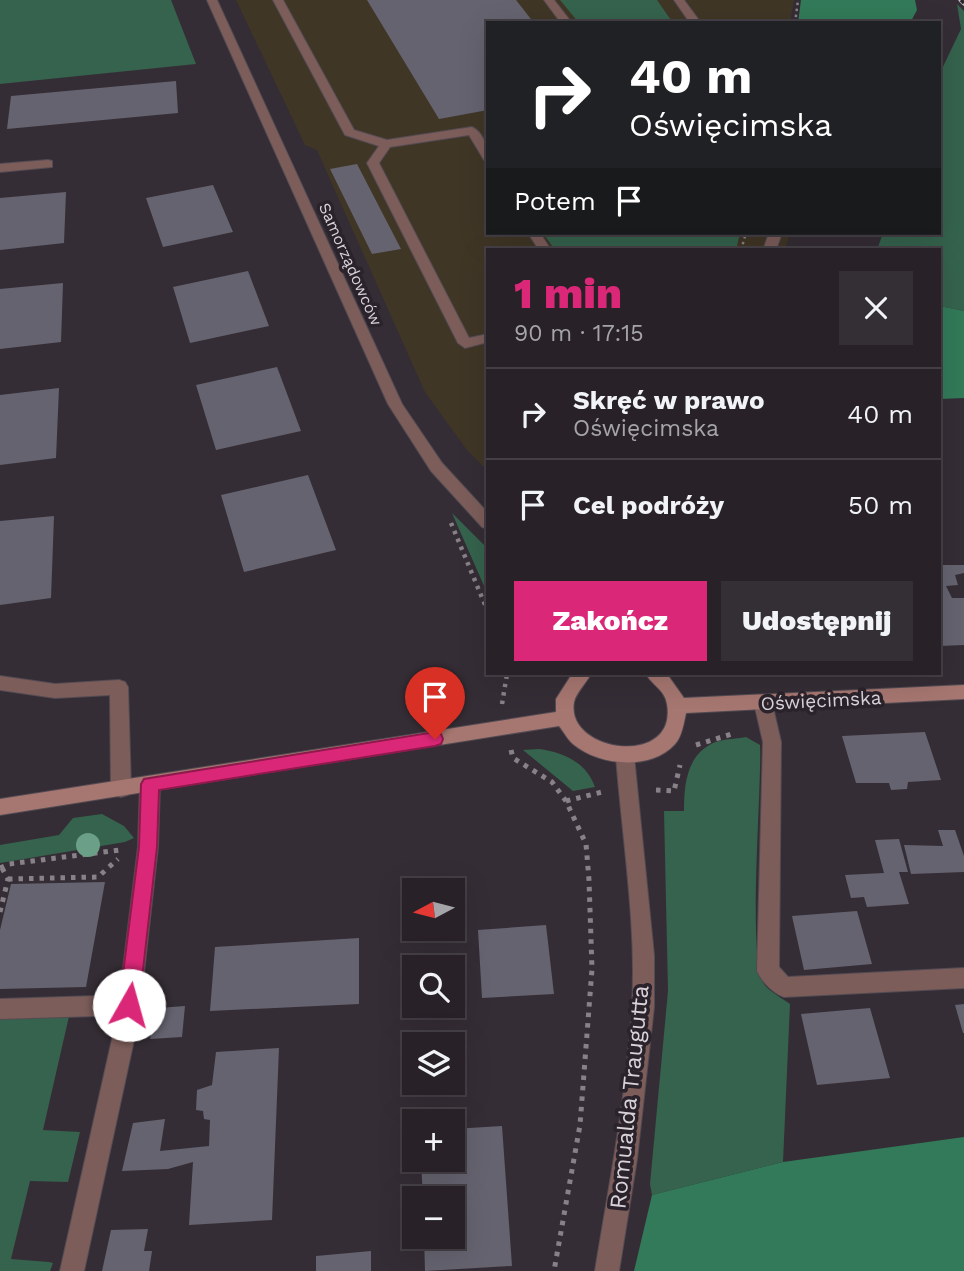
<!DOCTYPE html>
<html lang="pl">
<head>
<meta charset="utf-8">
<style>
  body { margin:0; font-family:"Work Sans",sans-serif; background:#342f34; color:#f1f3f6; height:100vh; display:flex; flex-direction:column; font-size:26px; white-space:nowrap }
  * { box-sizing:border-box; margin:0 }
  p { font-size:23px; color:#a5a4a8 }
  .icon { flex:none; width:38px; height:38px; fill:none; stroke:currentColor; stroke-width:2; stroke-linecap:round; stroke-linejoin:round }
  .map { position:relative; flex:1; overflow:hidden }
  .sheet { position:absolute; left:486px; top:248px; width:455px; height:427px; display:flex; flex-direction:column; background:#282228; border-radius:0px; box-shadow:0 7px 28px #0002,0 0 0 2px #443f45 }
  .sheet>* { flex:none }
  .guide { position:absolute; left:486px; top:21px; width:455px; height:214px; border-radius:0px; box-shadow:0 7px 28px #0002,0 0 0 2px #443f45; background:#202124; color:#fff; overflow:hidden }
  .needle { width:46px; rotate:263deg }
  .controls { position:absolute; left:402px; top:878px; display:grid; gap:14px }
  .controls a { display:grid; place-items:center; width:63px; height:63px; border-radius:0px; background:#282228; box-shadow:0 7px 28px #0002,0 0 0 2px #443f45; font-size:35px }
  .pin { position:absolute; display:grid; place-items:center; width:60px; height:60px; color:#fff; margin:-72px -30px; border-radius:50% 50% 50% 0; rotate:-45deg; box-shadow:0 0 7px #0007 }
  .pin .icon { rotate:45deg }
  .me { position:absolute; width:77px; margin:-38px; rotate:7deg; stroke-linejoin:round; filter:drop-shadow(0 0 5px #0008) }
  .turn { display:flex; align-items:center; gap:24px; height:147px; padding:0 28px; font-size:32px }
  .turn .icon { width:91px; height:91px; stroke-width:2.5 }
  .turn b { display:block; font-size:49px; line-height:60px }
  .then { display:flex; align-items:center; height:66px; padding:0 28px; background:#0003; gap:14px; font-size:26px }
  .round { display:grid; place-items:center; flex:none; width:74px; height:74px; border-radius:0px; background:#342f34 }
  .headline { display:flex; align-items:center; justify-content:space-between; height:119px; padding:0 28px }
  h1 { font-size:42px; font-weight:800; line-height:52px; color:#db2777 }
  .action { display:flex; gap:14px; margin-top:auto; padding:14px 28px }
  .action a { flex:1; height:80px; border-radius:0px; background:#db2777; color:#fff; font-size:28px; font-weight:800; line-height:80px; text-align:center }
  .action a+a { background:#342f34; color:#f1f3f6 }
  ul { padding:0; list-style:none }
  li { display:flex; align-items:center; gap:21px; height:91px; padding:0 28px; border-top:2px solid #443f45 }
  li div { flex:1 }
  li b { display:block; font-size:26px }
  li em { font-style:normal }
  .map>svg:first-child { display:block }
  .commercial { fill:#403626 }
  .green { fill:#35634d }
  .forest { fill:#327a59 }
  .building { fill:#65636f }
  .lines { fill:none; stroke-linecap:round; stroke-linejoin:round }
  .lane-casing { stroke:#534b53; stroke-width:2 }
  .street-casing { stroke:#534b53; stroke-width:2 }
  .secondary-casing { stroke:#534b53; stroke-width:2 }
  .path-far2 { stroke:#888188; stroke-width:2.5; stroke-dasharray:2.5 3.5; stroke-linecap:butt }
  .path-far1 { stroke:#888188; stroke-width:4.5; stroke-dasharray:3.5 5; stroke-linecap:butt }
  .path { stroke:#888188; stroke-width:5; stroke-dasharray:4.5 6; stroke-linecap:butt }
  .lane { fill:#7c5d5a; fill-rule:evenodd }
  .street { fill:#7c5d5a; fill-rule:evenodd }
  .secondary { fill:#a67670; fill-rule:evenodd }
  .rail-casing { stroke:#c3bdc3; stroke-width:5 }
  .rail { stroke:#2b232b; stroke-width:3.5; stroke-dasharray:10; stroke-linecap:butt }
  .tree { fill:#6b9f88 }
  .route { fill:#db2777; stroke:#8e194d; stroke-width:2 }
  .labels { text-anchor:middle; stroke-width:7; stroke-linejoin:round; paint-order:stroke }
  .far-street-label { font-size:16px; fill:#d9d3d9; stroke:#2b232b }
  .street-label { font-size:19px; fill:#d9d3d9; stroke:#2b232b }
  .near-street-label { font-size:23px; fill:#d9d3d9; stroke:#2b232b }
</style>
</head>
<body>
<div class="map">
<svg width="964" height="1271" viewBox="0 0 964 1271">
  <rect width="100%" height="100%" fill="#352d35"/>
  <path class="commercial" d="M 236,0 L 794,0 L 790,23 L 488,23 L 488,233 L 790,233 L 785,250 L 488,250 L 488,471 L 467,450 L 425,392 L 317,150 L 305,145 Z"/>
  <path class="green" d="M 0,0 L 171,0 L 196,64 L 0,84 Z
    M 560,0 L 657,0 L 673,23 L 579,23 Z
    M 957,4 L 964,11 L 964,311 L 940,306 L 940,250 L 877,250 L 883,233 L 940,233 L 940,73 L 961,29 Z
    M 543,233 L 740,233 L 736,250 L 555,250 Z
    M 452,513 L 488,549 L 488,595 Z
    M 746,737 L 760,745 C 762,788 747,959 764,984 C 770,992 782,998 790,1004 L 783,1162 L 652,1195 L 650,1184 L 668,991 L 664,811 L 684,811 C 684,786 686,756 713,743 C 722,739 736,739 746,737 Z
    M 539,749 C 563,752 586,762 595,787 L 573,791 L 523,750 Z
    M 102,814 L 124,826 L 134,838 L 125,842 L 0,863 L 0,845 L 59,835 L 73,818 Z
    M 70,1012 L 43,1130 L 80,1132 L 68,1182 L 30,1181 L 11,1259 L 49,1262 L 53,1263 L 50,1271 L 0,1271 L 0,1014 Z"/>
  <path class="forest" d="M 801,0 L 915,0 L 917,10 L 910,23 L 798,23 Z
    M 940,306 L 964,311 L 964,398 L 940,399 Z
    M 964,1137 L 964,1271 L 634,1271 L 652,1195 L 783,1162 Z"/>
  <path class="building" d="M 367,0 L 516,0 L 534,23 L 488,23 L 488,110 L 439,119 Z
    M 176,81 L 178,113 L 7,129 L 11,96 Z
    M 357,164 L 401,249 L 372,254 L 330,169 Z
    M 213,185 L 233,232 L 163,247 L 146,198 Z
    M 66,192 L 64,243 L 0,250 L 0,198 Z
    M 248,271 L 269,326 L 190,343 L 173,287 Z
    M 63,283 L 61,342 L 0,349 L 0,289 Z
    M 277,367 L 301,431 L 216,450 L 196,385 Z
    M 59,388 L 56,458 L 0,465 L 0,395 Z
    M 308,475 L 336,550 L 244,572 L 221,495 Z
    M 54,516 L 51,598 L 0,605 L 0,521 Z
    M 940,565 L 964,565 L 964,573 L 955,575 L 958,585 L 946,586 L 952,598 L 964,598 L 964,645 L 940,646 Z
    M 925,732 L 941,780 L 908,782 L 907,789 L 891,790 L 889,783 L 856,783 L 842,736 Z
    M 938,830 L 955,830 L 964,856 L 964,872 L 911,874 L 904,845 L 943,846 Z
    M 899,839 L 908,872 L 899,872 L 909,904 L 867,907 L 864,897 L 851,898 L 845,875 L 884,873 L 875,840 Z
    M 105,882 L 86,987 L 0,989 L 0,930 L 11,884 Z
    M 857,911 L 872,964 L 804,970 L 792,916 Z
    M 546,925 L 554,994 L 482,998 L 478,930 Z
    M 359,938 L 359,1004 L 210,1011 L 215,947 Z
    M 964,1004 L 964,1033 L 963,1033 L 955,1005 Z
    M 185,1006 L 182,1037 L 150,1039 L 158,1008 Z
    M 870,1008 L 890,1078 L 817,1085 L 801,1014 Z
    M 279,1048 L 272,1220 L 189,1225 L 193,1162 L 168,1169 L 122,1171 L 133,1123 L 165,1119 L 160,1151 L 209,1146 L 210,1120 L 204,1119 L 203,1111 L 196,1110 L 197,1090 L 212,1085 L 216,1052 Z
    M 502,1126 L 512,1266 L 425,1271 L 424,1237 L 453,1237 L 453,1199 L 423,1199 L 421,1160 L 453,1160 L 453,1129 Z
    M 148,1229 L 144,1251 L 152,1251 L 149,1271 L 102,1271 L 111,1230 Z
    M 371,1251 L 371,1271 L 316,1271 L 316,1256 Z"/>
  <g class="lines">
    <g class="lane-casing">
      <path id="lane" d="M 273,0 L 283,0 L 354,130 L 387,140 L 472,127 C 484,133 488,148 488,161 L 484,160 L 469,135 L 390,147 L 379,163 L 469,338 L 488,334 L 488,342 L 465,348 L 458,343 L 367,163 L 379,146 L 345,135 Z
        M 544,0 L 554,0 L 572,23 L 561,23 Z
        M 674,0 L 684,0 L 701,23 L 690,23 Z
        M 48,160 L 52,161 L 52,167 L 0,172 L 0,164 Z
        M 528,233 L 540,233 L 551,250 L 539,250 Z
        M 769,233 L 782,233 L 776,250 L 763,250 Z
        M 0,676 L 55,684 L 119,680 L 125,682 L 128,687 L 131,789 L 128,795 L 121,797 L 114,795 L 111,789 L 110,695 L 55,698 L 0,690 Z
        M 763,696 L 769,698 L 772,703 L 781,742 L 779,967 L 788,977 L 964,968 L 964,988 L 784,997 C 773,993 762,982 757,971 L 763,742 L 754,703 L 757,698 Z
        M 129,995 L 137,998 L 140,1005 L 137,1012 L 129,1015 L 0,1019 L 0,999 Z"/>
    </g>
    <g class="street-casing">
      <path id="street" d="M 207,0 L 217,0 L 402,404 L 442,463 L 488,513 L 488,529 L 482,527 L 431,471 L 388,404 Z
        M 625,748 L 632,750 L 634,756 L 654,955 L 654,1007 L 637,1159 L 619,1271 L 595,1271 C 609,1186 627,1093 632,1006 C 637,926 622,837 616,756 L 618,750 Z
        M 150,776 L 157,778 L 160,784 L 158,847 L 139,1017 L 84,1271 L 60,1271 L 117,1017 L 138,847 L 140,784 L 143,778 Z"/>
    </g>
    <g class="secondary-casing">
      <path id="secondary" d="M 572,674 L 591,674 C 586,683 576,693 574,702 C 565,753 678,768 667,704 C 665,690 652,685 646,674 L 667,674 L 684,698 L 964,685 L 964,699 L 686,713 C 684,722 682,737 675,744 C 651,771 599,766 573,744 C 568,740 564,732 559,726 L 0,815 L 0,799 L 556,712 L 556,699 Z"/>
    </g>
    <path class="path-far2" d="M 795,23 L 798,0
      M 741,250 L 746,233"/>
    <path class="path-far1" d="M 451,523 L 488,612
      M 502,704 L 507,674"/>
    <path class="path" d="M 696,745 L 735,733
      M 511,750 L 513,758 L 552,782 L 566,801 L 586,844 L 589,880 L 592,969 L 580,1125 L 554,1271
      M 656,790 L 674,791 L 680,765
      M 566,801 L 602,792
      M 0,868 L 9,864 L 120,850
      M 8,879 L 98,877 L 118,859
      M 0,912 L 8,879 L 2,868"/>
    <use href="#lane" class="lane"/>
    <use href="#street" class="street"/>
    <use href="#secondary" class="secondary"/>
    <g class="rail-casing">
      <path id="rail" d="M 961,0 L 964,3"/>
    </g>
    <use href="#rail" class="rail"/>
  </g>
  <circle class="tree" cx="88" cy="845" r="12"/>
  <path class="route" d="M 435,732 L 441,734 L 443,739 L 441,744 L 435,746 L 159,790 L 157,847 L 139,1005 L 136,1012 L 129,1015 L 122,1012 L 119,1005 L 139,847 L 141,784 L 144,779 Z"/>
  <g class="labels">
    <g class="far-street-label">
      <text transform="translate(351 264) rotate(66)" y="6">Samorządowców</text>
    </g>
    <g class="street-label">
      <text transform="translate(821 700) rotate(-3)" y="7">Oświęcimska</text>
    </g>
    <g class="near-street-label">
      <text transform="translate(629 1097) rotate(-84)" y="8">Romualda Traugutta</text>
    </g>
  </g>
</svg>
<div class="controls">
<a><svg class="needle" viewBox="-14 -14 28 28"><path d="M0-13l5 13h-10z" fill="#e53935"/><path d="M0 13l5-13h-10z" fill="#a5a4a8"/></svg></a>
<a><svg class="icon" aria-label="search" viewBox="0 0 24 24"><circle cx="10" cy="10" r="6"/><path d="M15 15l6 6"/></svg></a>
<a><svg class="icon" aria-label="layers" viewBox="0 0 24 24"><path d="M12 4l9 5-9 5-9-5zM3 14l9 5 9-5"/></svg></a>
<a>+</a>
<a>−</a>
</div>
<div class="pin" style="left:435px;top:739px;background:#d93025"><svg class="icon" aria-label="arrive" viewBox="0 0 24 24"><path d="M6 21V4h12l-3 4 3 4H6"/></svg></div>
<svg class="me" style="left:129px;top:1005px" viewBox="-20 -20 40 40"><circle r="19" fill="#fff"/><path d="M0-13L10 11 0 6-10 11z" fill="#db2777"/></svg>
<div class="guide">
<div class="turn"><svg class="icon" aria-label="right" viewBox="0 0 24 24"><path d="M7 20v-9h11M14 6l5 5-5 5"/></svg><div><b>40 m</b>Oświęcimska</div></div>
<div class="then">Potem<svg class="icon" aria-label="arrive" viewBox="0 0 24 24"><path d="M6 21V4h12l-3 4 3 4H6"/></svg></div>
</div>
<section class="sheet">
<div class="headline"><div><h1>1 min</h1><p>90 m · 17:15</p></div><a class="round"><svg class="icon" aria-label="close" viewBox="0 0 24 24"><path d="M6 6l12 12M18 6L6 18"/></svg></a></div>
<ul>
<li><svg class="icon" aria-label="right" viewBox="0 0 24 24"><path d="M7 20v-9h11M14 6l5 5-5 5"/></svg><div><b>Skręć w prawo</b><p>Oświęcimska</p></div><em>40 m</em></li>
<li><svg class="icon" aria-label="arrive" viewBox="0 0 24 24"><path d="M6 21V4h12l-3 4 3 4H6"/></svg><div><b>Cel podróży</b></div><em>50 m</em></li>
</ul>
<div class="action"><a>Zakończ</a><a>Udostępnij</a></div>
</section>
</div>
</body>
</html>
